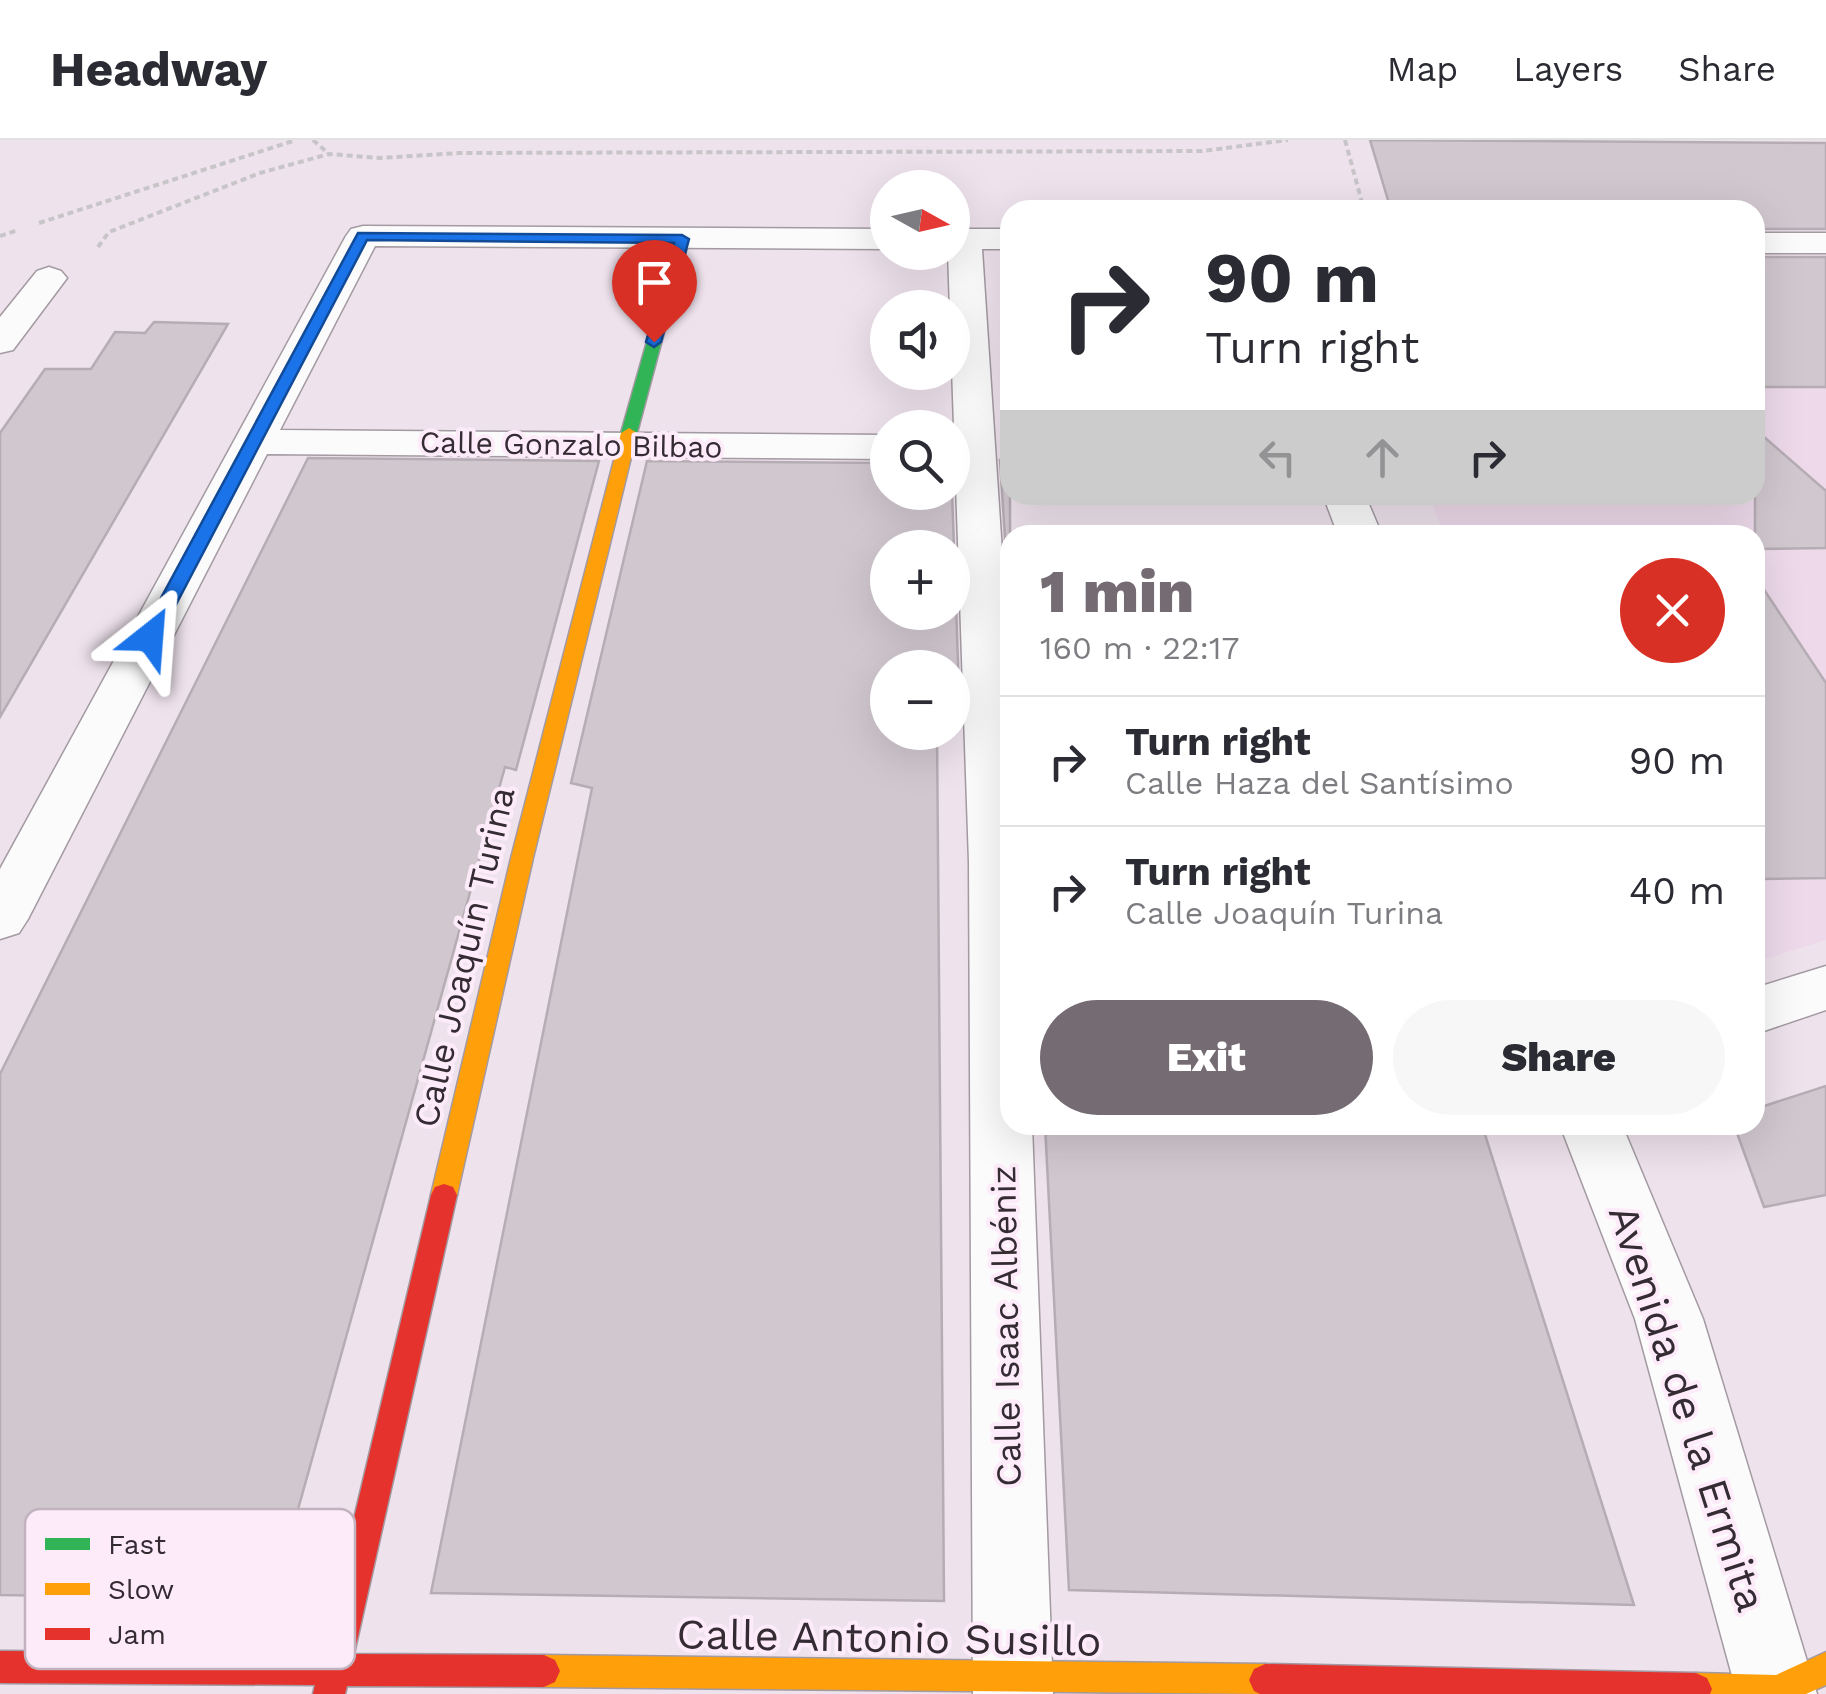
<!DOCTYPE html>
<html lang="en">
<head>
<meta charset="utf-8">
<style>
  body { margin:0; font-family:"Work Sans",sans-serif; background:#f7f7f7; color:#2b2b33; height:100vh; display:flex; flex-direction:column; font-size:38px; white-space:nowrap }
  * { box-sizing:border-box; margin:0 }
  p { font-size:32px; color:#7c7c81 }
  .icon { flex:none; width:55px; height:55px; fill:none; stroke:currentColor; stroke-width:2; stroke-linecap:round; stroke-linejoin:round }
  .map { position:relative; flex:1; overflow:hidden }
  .drawer { position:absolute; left:1000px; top:385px; width:765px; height:610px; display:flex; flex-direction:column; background:#fff; border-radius:30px; box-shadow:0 10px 40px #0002 }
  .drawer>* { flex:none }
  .hud { position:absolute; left:1000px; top:60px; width:765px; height:305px; border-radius:30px; box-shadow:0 10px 40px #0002; background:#fff; color:#2b2b33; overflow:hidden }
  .needle { width:65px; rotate:98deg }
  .buttons { position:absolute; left:870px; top:30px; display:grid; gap:20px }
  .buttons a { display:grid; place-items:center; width:100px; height:100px; border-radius:50%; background:#fff; box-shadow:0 10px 40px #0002; font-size:50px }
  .pin { position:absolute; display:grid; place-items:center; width:85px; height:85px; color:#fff; margin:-102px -42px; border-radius:50% 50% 50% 0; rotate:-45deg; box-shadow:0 0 10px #0007 }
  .pin .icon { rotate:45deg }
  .me { position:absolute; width:110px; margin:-55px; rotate:28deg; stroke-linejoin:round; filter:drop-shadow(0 0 8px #0008) }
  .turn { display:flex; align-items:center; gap:35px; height:210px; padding:0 40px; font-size:45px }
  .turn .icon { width:130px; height:130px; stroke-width:2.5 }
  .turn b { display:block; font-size:70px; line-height:85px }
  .lanes { display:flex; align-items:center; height:95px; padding:0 40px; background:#0003; justify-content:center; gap:50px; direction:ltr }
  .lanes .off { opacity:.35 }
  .round { display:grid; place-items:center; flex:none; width:105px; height:105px; border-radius:52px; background:#f7f7f7 }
  .head { display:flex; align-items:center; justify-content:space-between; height:170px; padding:0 40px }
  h1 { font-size:60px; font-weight:800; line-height:75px; color:#756c73 }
  .button { display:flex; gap:20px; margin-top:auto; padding:20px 40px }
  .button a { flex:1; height:115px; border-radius:60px; background:#756c73; color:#fff; font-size:40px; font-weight:800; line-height:115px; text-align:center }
  .button a+a { background:#f7f7f7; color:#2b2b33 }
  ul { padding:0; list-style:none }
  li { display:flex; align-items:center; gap:30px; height:130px; padding:0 40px; border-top:2px solid #e1e1e2 }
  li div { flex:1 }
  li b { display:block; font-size:38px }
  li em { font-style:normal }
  header { display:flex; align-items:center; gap:60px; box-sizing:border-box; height:140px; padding:0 50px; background:#fff; border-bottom:2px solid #e1e1e2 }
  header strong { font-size:48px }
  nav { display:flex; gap:55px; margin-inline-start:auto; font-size:35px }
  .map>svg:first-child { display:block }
  .built { fill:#edd9ea }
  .building { fill:#d1c8cf; stroke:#b6adb4; stroke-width:2.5; fill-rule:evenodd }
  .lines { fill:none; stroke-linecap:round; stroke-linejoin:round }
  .street-casing { stroke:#a39aa2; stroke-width:3 }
  .fast-casing { stroke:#a39aa2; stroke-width:3 }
  .slow-casing { stroke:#a39aa2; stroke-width:3 }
  .jam-casing { stroke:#a39aa2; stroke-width:3 }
  .path { stroke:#c8c5c8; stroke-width:4; stroke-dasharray:6 4; stroke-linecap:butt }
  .street { fill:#fcfbfc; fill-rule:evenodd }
  .fast { fill:#30b455; fill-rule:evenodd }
  .slow { fill:#ff9f0a; fill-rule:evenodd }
  .jam { fill:#e5322d; fill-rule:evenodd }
  .route { fill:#1a73e8; stroke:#114b97; stroke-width:2.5 }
  .labels { text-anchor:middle; stroke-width:8; stroke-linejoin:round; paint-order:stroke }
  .far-street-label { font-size:30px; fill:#342c32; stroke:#fdebfa }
  .street-label { font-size:35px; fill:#342c32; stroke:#fdebfa }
  .near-street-label { font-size:42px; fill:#342c32; stroke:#fdebfa }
  .key { fill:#fdebfa; stroke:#c1b2be; stroke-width:2.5 }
  .key-label { font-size:28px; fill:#342c32 }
</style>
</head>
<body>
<header>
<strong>Headway</strong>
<nav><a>Map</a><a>Layers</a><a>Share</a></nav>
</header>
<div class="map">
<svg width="1826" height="1554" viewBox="0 0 1826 1554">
  <rect width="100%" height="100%" fill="#eee2ec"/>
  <path class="built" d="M 1755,124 L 1826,124 L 1826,800 L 1755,822 L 1755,395 L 1445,395 L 1428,355 L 1755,355 Z"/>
  <path class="building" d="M 1370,0 L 1826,3 L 1826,89 L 1755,89 L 1755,70 L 1391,70 Z
    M 1755,117 L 1826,117 L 1826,247 L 1755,247 Z
    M 154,182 L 228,184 L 0,577 L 0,293 L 45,229 L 91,229 L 115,192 L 145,193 Z
    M 1755,289 L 1826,351 L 1826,408 L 1755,409 Z
    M 308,318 L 599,321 L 516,630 L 505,627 L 273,1459 L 0,1455 L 0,934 Z
    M 1000,320 L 1010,321 L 1010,476 Z
    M 647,321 L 888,323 L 888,352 L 952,352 L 960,579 L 952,580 L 952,528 L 888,528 L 888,592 L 937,592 L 944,1461 L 431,1453 L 592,648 L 571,643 ZM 888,408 L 952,408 L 952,472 L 888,472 Z
    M 1755,436 L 1826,543 L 1826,738 L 1755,739 Z
    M 1826,946 L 1826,1055 L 1764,1067 L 1734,985 L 1755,985 L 1755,969 Z
    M 1045,985 L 1482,985 L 1634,1465 L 1069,1450 Z"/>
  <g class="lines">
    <g class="street-casing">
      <path id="street" d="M 363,86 L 888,89 L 888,109 L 375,106 L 280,290 L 888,295 L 888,319 L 267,314 L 28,779 L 19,793 L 0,799 L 0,729 L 346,96 L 351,89 Z
        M 952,89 L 1010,89 L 1010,109 L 982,109 L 1010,533 L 1010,985 L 1032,985 L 1053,1554 L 973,1554 L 969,722 L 948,112 L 952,112 Z
        M 1755,93 L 1826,93 L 1826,113 L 1755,113 Z
        M 49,127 L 61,131 L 67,138 L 13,210 L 0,213 L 0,177 L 37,131 Z
        M 1323,355 L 1365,355 L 1382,395 L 1338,395 Z
        M 1826,826 L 1826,870 L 1755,894 L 1755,848 Z
        M 1560,985 L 1622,985 L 1703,1179 L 1817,1554 L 1737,1554 L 1635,1179 Z"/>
    </g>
    <g class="fast-casing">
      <path id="fast" d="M 677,96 L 689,99 L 637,293 L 623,296 L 621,293 Z"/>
    </g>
    <g class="slow-casing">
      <path id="slow" d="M 629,288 L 637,293 L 533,718 L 457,1055 L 453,1063 L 444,1066 L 435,1063 L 431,1055 L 511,718 L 621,293 Z
        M 1826,1512 L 1826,1545 L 1806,1554 L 1682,1554 L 1680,1549 L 1685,1538 L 1696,1533 L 1776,1535 Z
        M 544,1515 L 1265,1524 L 1276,1529 L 1281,1540 L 1276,1551 L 1270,1554 L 544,1547 L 533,1542 L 528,1531 L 533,1520 Z"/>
    </g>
    <g class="jam-casing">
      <path id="jam" d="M 444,1044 L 453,1047 L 457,1055 L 354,1514 L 544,1515 L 555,1520 L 560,1531 L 555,1542 L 544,1547 L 347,1546 L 345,1554 L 313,1554 L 315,1545 L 0,1543 L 0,1511 L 322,1513 L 431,1055 L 435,1047 Z
        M 1265,1524 L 1696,1533 L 1707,1538 L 1712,1549 L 1710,1554 L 1260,1554 L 1254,1551 L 1249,1540 L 1254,1529 Z"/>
    </g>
    <path class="path" d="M 313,0 L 329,14
      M 1345,0 L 1364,70
      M 39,83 L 296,0
      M 0,96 L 18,90
      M 98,107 L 109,92 L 260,33 L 329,14 L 380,18 L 459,13 L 1202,11 L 1288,0"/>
    <use href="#street" class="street"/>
    <use href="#fast" class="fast"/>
    <use href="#slow" class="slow"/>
    <use href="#jam" class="jam"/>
  </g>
  <path class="route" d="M 358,93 L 682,95 L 689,99 L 661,202 L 654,207 L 646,202 L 674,103 L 367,100 L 159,497 L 150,503 L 143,501 L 140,497 Z"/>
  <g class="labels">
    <g class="far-street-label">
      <text transform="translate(571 305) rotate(1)" y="10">Calle Gonzalo Bilbao</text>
    </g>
    <g class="street-label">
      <text transform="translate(464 817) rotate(-77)" y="12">Calle Joaquín Turina</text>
      <text transform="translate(1006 1186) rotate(-91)" y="12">Calle Isaac Albéniz</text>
    </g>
    <g class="near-street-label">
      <text transform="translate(1688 1268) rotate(72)" y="15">Avenida de la Ermita</text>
      <text transform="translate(889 1497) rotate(1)" y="15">Calle Antonio Susillo</text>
    </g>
  </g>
  <rect x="25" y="1369" width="330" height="160" rx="15" class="key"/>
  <rect x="45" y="1398" width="45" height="12" fill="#30b455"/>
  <rect x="45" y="1443" width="45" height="12" fill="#ff9f0a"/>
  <rect x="45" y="1488" width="45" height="12" fill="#e5322d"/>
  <g class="key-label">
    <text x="108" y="1414">Fast</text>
    <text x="108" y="1459">Slow</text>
    <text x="108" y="1504">Jam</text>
  </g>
</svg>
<div class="buttons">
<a><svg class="needle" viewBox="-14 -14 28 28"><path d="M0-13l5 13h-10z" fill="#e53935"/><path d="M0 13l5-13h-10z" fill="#7c7c81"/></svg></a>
<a><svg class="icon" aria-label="sound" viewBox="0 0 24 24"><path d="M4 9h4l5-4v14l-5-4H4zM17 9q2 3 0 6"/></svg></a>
<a><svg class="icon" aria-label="search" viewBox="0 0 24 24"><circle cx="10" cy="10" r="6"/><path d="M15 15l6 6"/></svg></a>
<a>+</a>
<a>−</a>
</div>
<div class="pin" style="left:654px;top:202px;background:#d93025"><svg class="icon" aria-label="arrive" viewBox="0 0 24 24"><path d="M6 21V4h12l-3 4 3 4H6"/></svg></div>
<svg class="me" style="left:150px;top:497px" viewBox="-20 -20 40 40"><path d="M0-17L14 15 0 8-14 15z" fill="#1a73e8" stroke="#fff" stroke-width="4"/></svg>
<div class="hud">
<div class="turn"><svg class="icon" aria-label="right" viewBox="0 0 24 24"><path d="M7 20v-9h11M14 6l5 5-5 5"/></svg><div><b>90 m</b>Turn right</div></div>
<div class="lanes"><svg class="icon off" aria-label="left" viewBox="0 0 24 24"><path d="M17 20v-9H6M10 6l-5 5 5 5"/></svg><svg class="icon off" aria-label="ahead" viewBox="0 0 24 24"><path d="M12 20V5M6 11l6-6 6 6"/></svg><svg class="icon" aria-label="right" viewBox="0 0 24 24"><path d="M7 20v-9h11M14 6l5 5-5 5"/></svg></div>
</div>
<section class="drawer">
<div class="head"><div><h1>1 min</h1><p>160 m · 22:17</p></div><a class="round" style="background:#d93025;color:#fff"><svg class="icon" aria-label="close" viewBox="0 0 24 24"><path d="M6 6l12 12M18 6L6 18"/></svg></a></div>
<ul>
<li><svg class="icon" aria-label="right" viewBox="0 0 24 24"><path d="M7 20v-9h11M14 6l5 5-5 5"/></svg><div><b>Turn right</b><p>Calle Haza del Santísimo</p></div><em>90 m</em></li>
<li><svg class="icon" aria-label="right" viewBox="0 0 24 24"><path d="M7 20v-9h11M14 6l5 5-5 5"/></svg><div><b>Turn right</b><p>Calle Joaquín Turina</p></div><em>40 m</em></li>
</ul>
<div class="button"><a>Exit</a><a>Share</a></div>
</section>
</div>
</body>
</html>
